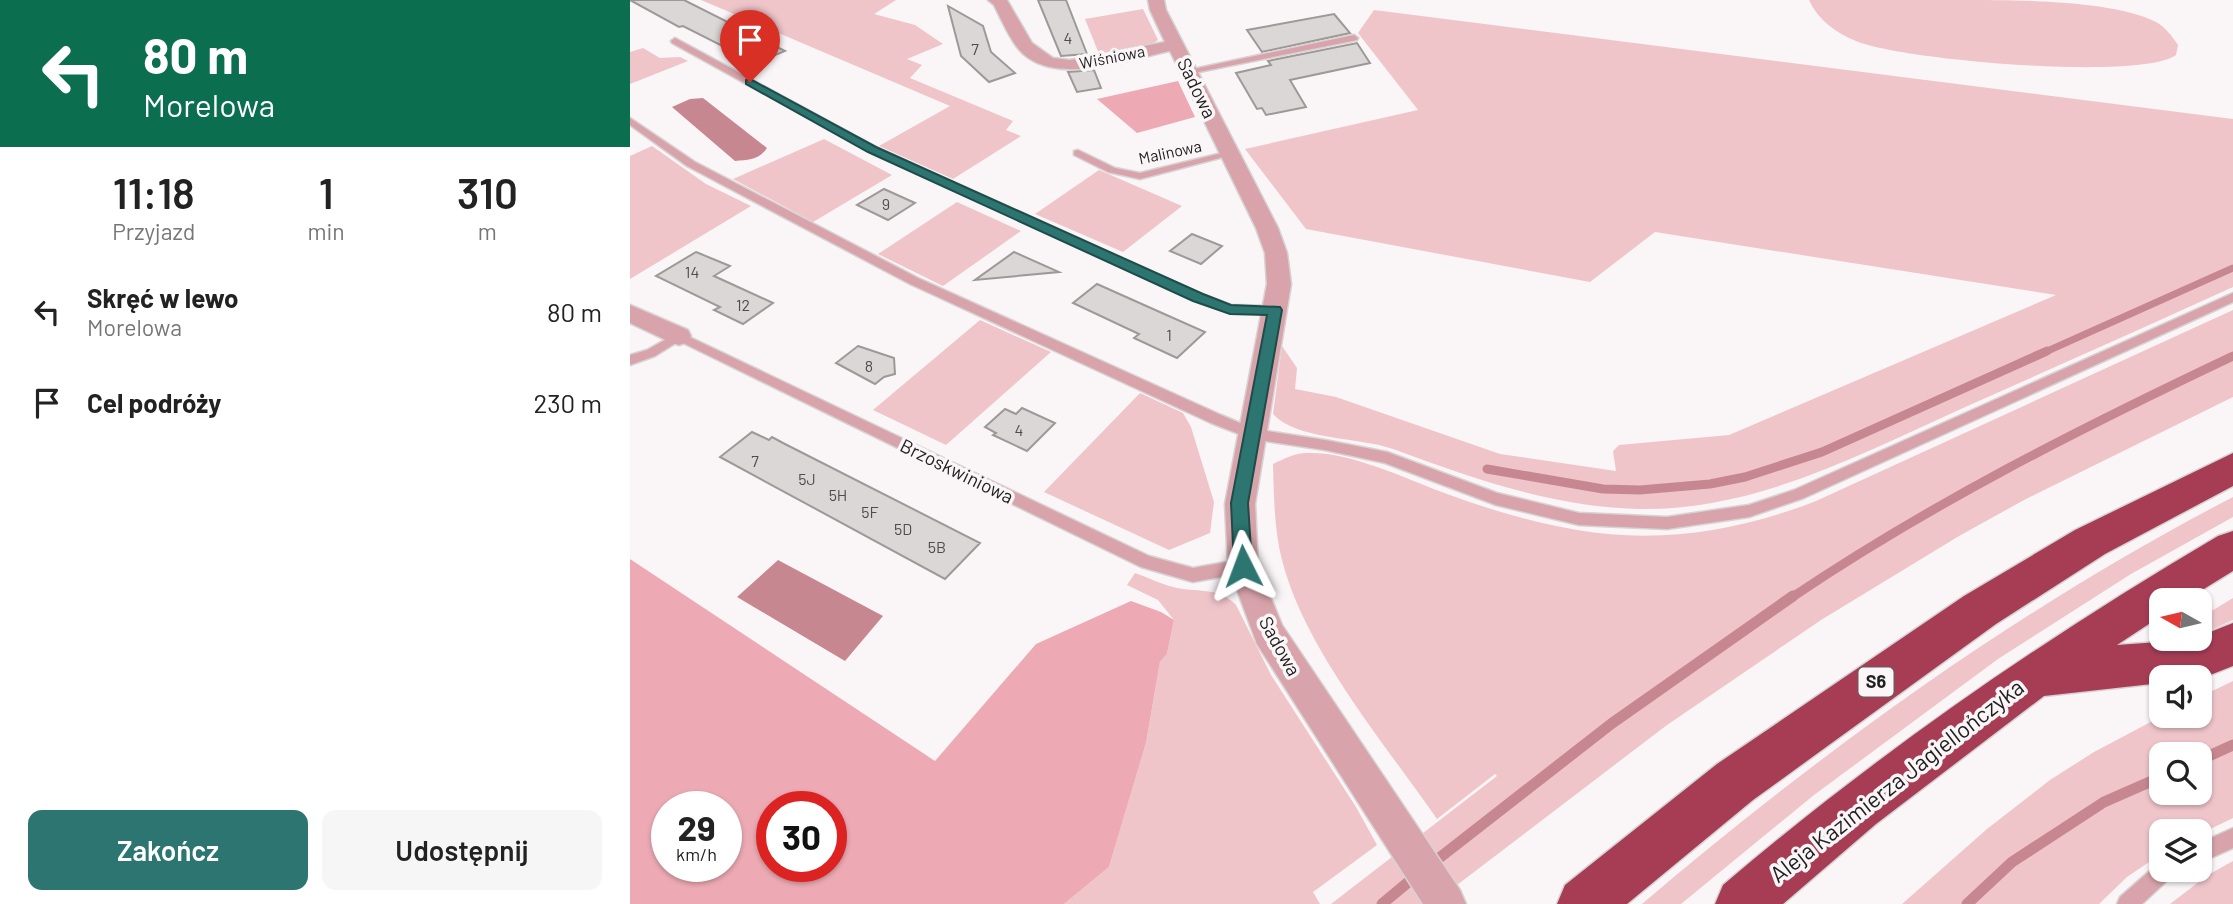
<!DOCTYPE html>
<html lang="pl">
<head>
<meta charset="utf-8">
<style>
  body { margin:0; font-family:Barlow,sans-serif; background:#f6f6f6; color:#222; height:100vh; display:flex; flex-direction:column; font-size:26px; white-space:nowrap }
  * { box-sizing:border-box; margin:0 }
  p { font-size:23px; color:#767676 }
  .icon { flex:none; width:38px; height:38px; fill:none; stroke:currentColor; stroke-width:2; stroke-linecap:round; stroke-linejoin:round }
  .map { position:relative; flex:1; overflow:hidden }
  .sheet { display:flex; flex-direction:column; background:#fff; width:630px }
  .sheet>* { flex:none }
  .hud { background:#0b6e4f; color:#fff; overflow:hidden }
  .needle { width:46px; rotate:278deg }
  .tools { position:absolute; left:1519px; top:588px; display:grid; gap:14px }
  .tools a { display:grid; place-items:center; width:63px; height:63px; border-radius:14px; background:#fff; box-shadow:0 2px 5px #0004; font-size:35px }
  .speed { position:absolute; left:21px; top:791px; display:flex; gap:14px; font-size:35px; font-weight:700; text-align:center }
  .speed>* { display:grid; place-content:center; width:91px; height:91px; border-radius:50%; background:#fff; box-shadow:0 2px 5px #0004; line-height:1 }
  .speed small { font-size:18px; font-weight:400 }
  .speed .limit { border:10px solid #d22; background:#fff; color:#111 }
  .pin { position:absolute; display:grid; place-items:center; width:60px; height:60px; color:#fff; margin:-72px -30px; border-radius:50% 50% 50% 0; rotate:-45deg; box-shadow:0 0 7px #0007 }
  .pin .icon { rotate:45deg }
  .me { position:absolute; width:77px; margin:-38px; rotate:357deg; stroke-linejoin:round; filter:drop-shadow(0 0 5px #0008) }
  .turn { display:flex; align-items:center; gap:24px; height:147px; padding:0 28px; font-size:32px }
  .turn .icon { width:91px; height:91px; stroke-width:2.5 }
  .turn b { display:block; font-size:49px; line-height:60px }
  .eta { display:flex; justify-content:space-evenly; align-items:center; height:119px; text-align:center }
  .eta b { font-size:42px; font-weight:600; line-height:49px }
  .cta { display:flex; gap:14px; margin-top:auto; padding:14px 28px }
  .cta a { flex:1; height:80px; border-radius:14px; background:#2c7570; color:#fff; font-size:28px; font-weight:600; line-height:80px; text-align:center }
  .cta a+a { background:#f6f6f6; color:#222 }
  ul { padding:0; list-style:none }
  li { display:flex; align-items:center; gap:21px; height:91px; padding:0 28px }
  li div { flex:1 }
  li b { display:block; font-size:26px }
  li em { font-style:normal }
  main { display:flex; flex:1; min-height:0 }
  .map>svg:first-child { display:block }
  .green { fill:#efc5ca; fill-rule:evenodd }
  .forest { fill:#edaab4; fill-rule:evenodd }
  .water { fill:#c78791 }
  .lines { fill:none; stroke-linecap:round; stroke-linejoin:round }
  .stream-far2 { stroke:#c78791; stroke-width:7 }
  .stream-far1 { stroke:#c78791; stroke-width:9 }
  .stream { stroke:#c78791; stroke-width:11 }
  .building { fill:#dbd7d7; stroke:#9d9999; stroke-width:2 }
  .lane-casing { stroke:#d7d3d3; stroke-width:3 }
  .street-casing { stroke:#d7d3d3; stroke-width:3 }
  .highway-casing { stroke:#d7d3d3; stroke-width:3 }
  .lane { fill:#d8a3aa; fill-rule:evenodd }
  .street { fill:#d8a3aa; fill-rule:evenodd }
  .highway { fill:#a63d55; fill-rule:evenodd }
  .route { fill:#2c7570; stroke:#1d4c49; stroke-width:2 }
  .labels { text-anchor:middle; stroke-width:7; stroke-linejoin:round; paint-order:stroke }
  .number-label { font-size:16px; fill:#4e4c4c }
  .far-street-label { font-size:16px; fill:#1f1e1e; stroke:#faf5f6 }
  .shield { fill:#faf5f6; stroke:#615e5f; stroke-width:2 }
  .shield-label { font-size:18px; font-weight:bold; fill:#1f1e1e }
  .street-label { font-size:19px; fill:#1f1e1e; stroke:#faf5f6 }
  .near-street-label { font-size:23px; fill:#1f1e1e; stroke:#faf5f6 }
</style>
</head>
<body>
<main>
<section class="sheet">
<div class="hud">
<div class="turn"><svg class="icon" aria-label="left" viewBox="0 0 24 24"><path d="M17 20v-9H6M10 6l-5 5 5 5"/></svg><div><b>80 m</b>Morelowa</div></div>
</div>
<div class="eta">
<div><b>11:18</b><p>Przyjazd</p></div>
<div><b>1</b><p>min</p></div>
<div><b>310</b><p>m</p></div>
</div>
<ul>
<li><svg class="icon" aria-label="left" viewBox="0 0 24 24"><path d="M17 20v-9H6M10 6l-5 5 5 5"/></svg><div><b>Skręć w lewo</b><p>Morelowa</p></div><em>80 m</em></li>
<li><svg class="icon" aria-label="arrive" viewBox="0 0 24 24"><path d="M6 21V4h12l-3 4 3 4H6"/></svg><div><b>Cel podróży</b></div><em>230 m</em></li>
</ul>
<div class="cta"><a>Zakończ</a><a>Udostępnij</a></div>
</section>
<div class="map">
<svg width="1603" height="904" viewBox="0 0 1603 904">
  <rect width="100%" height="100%" fill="#faf5f6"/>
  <path class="green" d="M 71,0 L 266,0 L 244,14 L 285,25 L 313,44 L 277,59 L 292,65 L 280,78 L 383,121 L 376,130 L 391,136 L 323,179 L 249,146 L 320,106 Z
    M 1179,0 C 1231,0 1283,0 1335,0 C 1385,0 1483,0 1526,22 C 1536,28 1542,36 1548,45 L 1546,55 C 1511,81 1270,60 1226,41 C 1206,33 1188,20 1179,0 Z
    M 513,9 L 528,40 L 522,44 L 469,54 L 455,19 Z
    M 744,10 L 1603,119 L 1603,287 C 1513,328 1423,368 1333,408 C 1229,455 1125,511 1008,509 C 922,507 842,478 763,449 C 729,437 666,440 643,414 L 652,346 L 667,368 L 665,389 L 706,397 L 870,454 L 986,471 L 983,451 L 989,445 L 1099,435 L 1426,295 L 1025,232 L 960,282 L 676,229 L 615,149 L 788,110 L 728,33 Z
    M 13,48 L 30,58 L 50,57 L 58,61 L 0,84 L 0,52 Z
    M 194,139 L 262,175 L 183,222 L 103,179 Z
    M 22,146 L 76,184 L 121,206 L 0,279 L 0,156 Z
    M 469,170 L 552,206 L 493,252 L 405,214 Z
    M 327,202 L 391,231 L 313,286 L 248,254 Z
    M 1603,310 L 1603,397 L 1394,500 L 1329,536 L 1191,620 L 1037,725 L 802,904 L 701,904 L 867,776 L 865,774 L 807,819 C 755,744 674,648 652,560 C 644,529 644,496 643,464 C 654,459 664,453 677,453 C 717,451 773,477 809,491 C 854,508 900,522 947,530 C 1030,544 1109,531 1186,501 Z
    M 350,320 L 421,352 L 316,445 L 243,410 Z
    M 510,393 L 553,413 L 561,427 L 584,502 L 580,533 L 539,550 L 414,492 Z
    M 1603,497 L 1603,517 L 1501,574 L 1368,659 L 1184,795 L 1051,904 L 1012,904 C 1194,749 1391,607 1603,497 Z
    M 505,573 C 518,577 530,584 543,587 C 566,593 588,586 606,605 L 641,675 L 726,807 L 747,845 L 683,892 L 690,904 L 434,904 L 479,867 L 516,743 L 530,662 L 537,654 L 544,620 L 528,600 L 497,585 Z
    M 1603,598 L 1603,620 L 1570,635 L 1570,618 Z
    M 1603,681 L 1603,818 L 1570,834 L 1570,831 L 1531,831 L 1531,854 L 1497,877 L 1469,904 L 1272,904 L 1357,829 L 1420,780 L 1464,752 L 1532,716 L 1570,716 L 1570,697 ZM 1531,754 L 1570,754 L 1570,793 L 1531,793 Z
    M 1603,861 L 1603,904 L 1540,904 L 1578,875 Z"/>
  <path class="forest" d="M 548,81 L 565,117 L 507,133 L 467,99 Z
    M 0,559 L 305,761 L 406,644 L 501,601 L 531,612 L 544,620 L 537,654 L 530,662 L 516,743 L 479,867 L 434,904 L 0,904 ZM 37,807 L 96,807 L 96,866 L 37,866 ZM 142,807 L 201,807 L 201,866 L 142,866 Z"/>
  <path class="water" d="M 73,98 L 137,148 C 129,160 119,160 105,161 L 42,107 L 60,99 Z
    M 148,560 L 253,616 L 215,661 L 107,597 Z"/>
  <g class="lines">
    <path class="stream-far2" d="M 1413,353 L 1603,268"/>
    <path class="stream-far1" d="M 857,469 L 973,489 L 1010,490 L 1080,484 L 1115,477 L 1192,452 L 1417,351
      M 1161,598 C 1300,504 1451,428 1603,356"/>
    <path class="stream" d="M 1570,760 L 1603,745
      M 799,866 L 981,724 L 1163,596
      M 752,904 L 788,874
      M 1337,904 L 1382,862 L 1474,802 L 1531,777"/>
  </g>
  <path class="building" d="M 0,0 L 54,0 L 155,51 L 126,63 L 53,26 L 49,27 Z
    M 408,0 L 436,0 L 457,54 L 431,56 Z
    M 318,6 L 353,26 L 361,52 L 385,73 L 359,82 L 331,56 Z
    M 704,14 L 720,33 L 632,52 L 617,30 Z
    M 727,43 L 740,63 L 660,80 L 676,107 L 636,115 L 632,108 L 627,109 L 606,73 L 641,65 L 638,61 Z
    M 464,70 L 471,88 L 447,92 L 438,72 Z
    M 254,189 L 285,203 L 258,220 L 227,205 Z
    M 562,234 L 592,246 L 571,264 L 540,251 Z
    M 66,252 L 100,266 L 84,276 L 143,303 L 113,324 L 84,310 L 90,307 L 26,276 Z
    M 384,252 L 429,272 L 345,280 Z
    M 467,284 L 532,313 L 575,332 L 547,358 L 504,338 L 509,334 L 443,303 Z
    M 228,346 L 264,358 L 265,374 L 254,377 L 245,384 L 206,363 Z
    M 392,408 L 425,423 L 397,451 L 363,435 L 366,433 L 355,427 L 375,409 L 386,414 Z
    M 122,432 L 139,440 L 142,437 L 153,443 L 350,543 L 315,579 L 90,457 Z"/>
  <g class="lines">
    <g class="lane-casing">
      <path id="lane" d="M 724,35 L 728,38 L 727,40 L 559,74 L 554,71 Z
        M 45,38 L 246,147 L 572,294 L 601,305 L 645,306 L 651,310 L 645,314 L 600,313 L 564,300 L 238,151 L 42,43 L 41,41 Z
        M 0,118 L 65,162 L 288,278 L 591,415 L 624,429 L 695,440 L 757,452 L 867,493 L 949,513 L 1037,517 L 1119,505 L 1164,490 L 1603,293 L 1603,302 L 1174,498 L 1119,517 L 1037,529 L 949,525 L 866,505 L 755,463 L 695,450 L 622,439 L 581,423 L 280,284 L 57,166 L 0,125 Z
        M 448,150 L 485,168 L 510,173 L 600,151 L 605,154 L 510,179 L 478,172 L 444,155 L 444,151 Z
        M 49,332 L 519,556 L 563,568 L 613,559 L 618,561 L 621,566 L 618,571 L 613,573 L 563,582 L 511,567 L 49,341 L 25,356 L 0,365 L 0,355 L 17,350 Z
        M 1603,828 L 1603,848 L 1570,863 L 1570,843 Z
        M 1531,861 L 1531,870 L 1544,870 L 1541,877 L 1512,904 L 1487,904 L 1490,897 Z"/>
    </g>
    <g class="street-casing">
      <path id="street" d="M 358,0 L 377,0 L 402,43 L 423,58 L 440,60 L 535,42 L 520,10 L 518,0 L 534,0 L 536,10 L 648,228 L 657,253 L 661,284 L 625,504 L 628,566 L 652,625 L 830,890 L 836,904 L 793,904 L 627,644 L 598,566 L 595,504 L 637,284 L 635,253 L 626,228 L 540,51 C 497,60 419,89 387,47 C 378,35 371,19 364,5 Z
        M 0,305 L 58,330 L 61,336 L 58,342 L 49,345 L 40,342 L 0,323 Z"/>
    </g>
    <g class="highway-casing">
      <path id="highway" d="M 1603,453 L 1603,486 L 1475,554 L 1366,624 L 1123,800 L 997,904 L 927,904 L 935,885 L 1087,764 L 1334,596 L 1445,530 Z
        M 1603,531 L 1603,571 L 1556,600 L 1531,600 L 1531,616 L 1487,645 L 1570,639 L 1570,636 L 1603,623 L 1603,666 L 1570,679 L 1531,677 L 1531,683 L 1414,696 L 1246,824 L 1153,904 L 1085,904 L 1093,885 C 1248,753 1413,639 1588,536 Z"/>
    </g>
    <use href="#lane" class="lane"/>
    <use href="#street" class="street"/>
    <use href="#highway" class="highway"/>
  </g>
  <path class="route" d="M 120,79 L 246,147 L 573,294 L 601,305 L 650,307 L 652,310 L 618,503 L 622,566 L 619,571 L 613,573 L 607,571 L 604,566 L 601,503 L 637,315 L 600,314 L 563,301 L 238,152 L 116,84 L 116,80 Z"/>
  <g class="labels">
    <g class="number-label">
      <text x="438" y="44">4</text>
      <text x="345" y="55">7</text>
      <text x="256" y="210">9</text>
      <text x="62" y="278">14</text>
      <text x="113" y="311">12</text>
      <text x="539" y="341">1</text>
      <text x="239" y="372">8</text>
      <text x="389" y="436">4</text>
      <text x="125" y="467">7</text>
      <text x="177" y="485">5J</text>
      <text x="208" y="501">5H</text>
      <text x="240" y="518">5F</text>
      <text x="273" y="535">5D</text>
      <text x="307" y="553">5B</text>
    </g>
    <g class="far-street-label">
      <text transform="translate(482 57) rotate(-11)" y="6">Wiśniowa</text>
      <text transform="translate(540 152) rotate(-12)" y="6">Malinowa</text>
    </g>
    <rect class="shield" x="1228.5" y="667.5" width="35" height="29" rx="5"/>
    <g class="shield-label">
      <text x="1246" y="688">S6</text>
    </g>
    <g class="street-label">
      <text transform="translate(567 88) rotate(64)" y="7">Sadowa</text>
      <text transform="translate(327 471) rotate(26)" y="7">Brzoskwiniowa</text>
      <text transform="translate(650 646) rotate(61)" y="7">Sadowa</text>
    </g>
    <g class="near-street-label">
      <text transform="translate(1267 781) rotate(-38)" y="8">Aleja Kazimierza Jagiellończyka</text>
    </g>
  </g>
</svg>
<div class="tools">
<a><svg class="needle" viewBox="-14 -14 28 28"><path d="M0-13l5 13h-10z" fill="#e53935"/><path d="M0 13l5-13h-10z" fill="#767676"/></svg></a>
<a><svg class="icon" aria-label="sound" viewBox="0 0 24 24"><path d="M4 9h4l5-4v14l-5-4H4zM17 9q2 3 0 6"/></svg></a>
<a><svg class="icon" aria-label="search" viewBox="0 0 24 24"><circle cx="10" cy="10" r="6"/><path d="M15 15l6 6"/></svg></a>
<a><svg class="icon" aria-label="layers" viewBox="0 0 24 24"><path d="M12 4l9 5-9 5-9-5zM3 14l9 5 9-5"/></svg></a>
</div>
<div class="speed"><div>29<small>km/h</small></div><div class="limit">30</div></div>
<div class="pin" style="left:120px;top:82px;background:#d93025"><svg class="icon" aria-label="arrive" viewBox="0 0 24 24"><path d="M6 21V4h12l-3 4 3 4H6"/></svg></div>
<svg class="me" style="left:613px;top:566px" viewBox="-20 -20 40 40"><path d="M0-17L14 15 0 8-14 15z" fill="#2c7570" stroke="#fff" stroke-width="4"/></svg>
</div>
</main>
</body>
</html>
